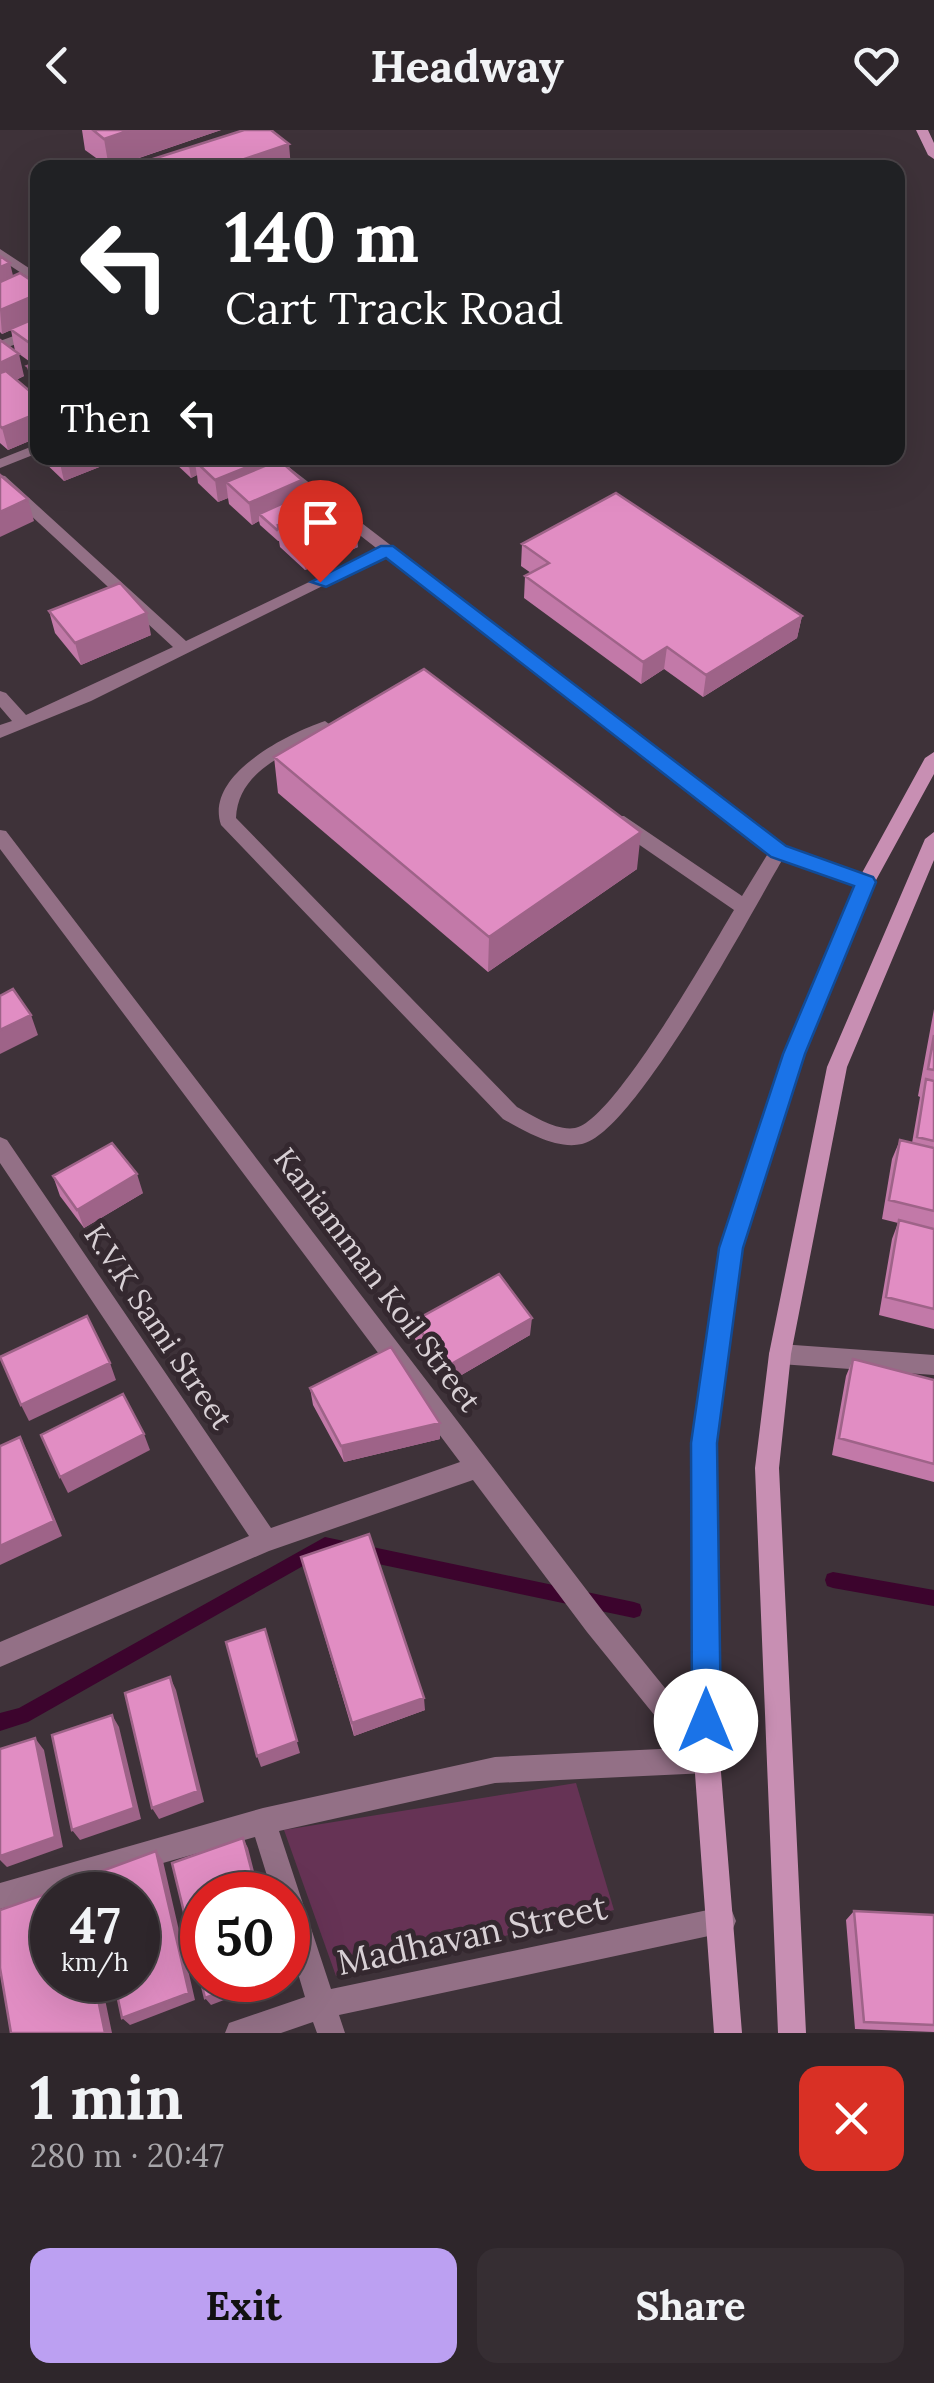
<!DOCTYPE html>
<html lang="en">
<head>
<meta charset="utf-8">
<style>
  body { margin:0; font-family:Lora,serif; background:#362e33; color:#f1f3f6; height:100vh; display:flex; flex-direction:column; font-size:38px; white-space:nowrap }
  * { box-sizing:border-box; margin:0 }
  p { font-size:32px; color:#a7a5a9 }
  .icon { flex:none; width:55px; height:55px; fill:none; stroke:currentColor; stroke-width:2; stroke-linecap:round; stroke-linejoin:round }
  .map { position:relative; height:1903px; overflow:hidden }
  .drawer { display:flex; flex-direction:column; background:#2e262b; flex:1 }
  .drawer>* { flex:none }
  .guide { position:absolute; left:30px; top:30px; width:875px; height:305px; border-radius:20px; box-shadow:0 10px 40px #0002,0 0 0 2px #494347; background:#202124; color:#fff; overflow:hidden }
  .speed { position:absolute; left:30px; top:1742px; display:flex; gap:20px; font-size:50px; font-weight:700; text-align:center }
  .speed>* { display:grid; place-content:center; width:130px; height:130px; border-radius:50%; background:#2e262b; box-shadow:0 10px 40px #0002,0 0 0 2px #494347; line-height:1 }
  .speed small { font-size:25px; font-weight:400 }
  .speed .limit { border:15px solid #d22; background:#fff; color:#111 }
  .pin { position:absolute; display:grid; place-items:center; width:85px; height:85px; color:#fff; margin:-102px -42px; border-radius:50% 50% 50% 0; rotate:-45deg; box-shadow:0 0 10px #0007 }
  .pin .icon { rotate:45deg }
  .me { position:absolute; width:110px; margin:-55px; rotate:0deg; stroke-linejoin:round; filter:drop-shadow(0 0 8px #0008) }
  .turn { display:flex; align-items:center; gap:35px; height:210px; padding:0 30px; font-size:45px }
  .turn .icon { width:130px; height:130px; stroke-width:2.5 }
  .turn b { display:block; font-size:70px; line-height:85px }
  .then { display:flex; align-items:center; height:95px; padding:0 30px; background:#0003; gap:20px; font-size:38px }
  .round { display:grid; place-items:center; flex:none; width:105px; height:105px; border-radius:20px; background:#362e33 }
  .overview { display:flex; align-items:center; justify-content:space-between; height:170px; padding:0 30px }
  h1 { font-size:60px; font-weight:700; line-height:75px }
  .action { display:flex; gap:20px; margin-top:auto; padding:20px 30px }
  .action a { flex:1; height:115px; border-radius:20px; background:#bca0f2; color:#111; font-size:40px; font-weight:700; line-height:115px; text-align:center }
  .action a+a { background:#362e33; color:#f1f3f6 }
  header { display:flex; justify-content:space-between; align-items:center; height:130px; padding:0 30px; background:#2e262b; font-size:45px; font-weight:700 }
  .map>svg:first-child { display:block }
  .green { fill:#635 }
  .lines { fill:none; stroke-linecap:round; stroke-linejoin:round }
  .stream { fill:#3c042d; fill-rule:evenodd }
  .service { fill:#937086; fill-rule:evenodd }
  .minor { fill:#937086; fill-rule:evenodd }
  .tertiary { fill:#937086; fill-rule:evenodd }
  .secondary { fill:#c88fb3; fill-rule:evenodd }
  .wall { fill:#c279a8 }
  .shaded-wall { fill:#9e6388 }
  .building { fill:#e18dc3; stroke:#9e6388; stroke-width:2.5 }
  .route { fill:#1a73e8; stroke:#114b97; stroke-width:2.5 }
  .labels { text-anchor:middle; stroke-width:10; stroke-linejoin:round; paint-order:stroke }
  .street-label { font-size:30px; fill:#d8d0d5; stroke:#34282f }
  .near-street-label { font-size:35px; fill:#d8d0d5; stroke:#34282f }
</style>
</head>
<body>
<header><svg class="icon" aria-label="back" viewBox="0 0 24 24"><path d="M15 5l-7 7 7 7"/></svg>Headway<svg class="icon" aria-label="heart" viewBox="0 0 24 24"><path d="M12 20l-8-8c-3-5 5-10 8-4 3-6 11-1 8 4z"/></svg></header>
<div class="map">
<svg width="934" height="1903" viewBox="0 0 934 1903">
  <rect width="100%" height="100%" fill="#3e3239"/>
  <path class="green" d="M 576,1653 L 614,1780 L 336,1846 L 284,1700 Z"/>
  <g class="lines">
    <path class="stream" d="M 325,1407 L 634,1472 L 640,1474 L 642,1480 L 640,1486 L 634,1488 L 326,1423 L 28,1592 L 0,1601 L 0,1583 L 19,1578 Z
      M 833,1442 L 934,1460 L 934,1476 L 833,1458 L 827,1456 L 825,1450 L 827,1444 Z"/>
    <path class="service" d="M 325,591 L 333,597 L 331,601 C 293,621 238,638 236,688 L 517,977 C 533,986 556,1001 575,998 C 613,992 711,818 734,780 L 612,696 L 609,691 L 612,686 L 624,686 L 742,766 L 772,717 L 784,717 L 787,722 L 784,727 C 753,779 635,1003 582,1014 C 556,1020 525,1001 503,989 L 221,695 C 204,645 287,604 325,591 Z"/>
    <path class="minor" d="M 38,197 L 38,206 L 0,220 L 0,211 Z
      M 38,314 L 38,323 L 0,338 L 0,329 Z
      M 0,345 L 5,346 L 186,511 L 382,417 L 392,417 L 395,420 L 91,571 L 0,608 L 0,595 L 12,591 L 0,577 L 0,561 L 6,563 L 26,585 L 173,517 L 0,357 Z
      M 0,700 L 6,701 L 605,1484 L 716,1621 L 720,1630 L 716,1639 L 707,1643 L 495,1653 L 279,1701 L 331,1859 L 722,1777 L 732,1781 L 736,1791 L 732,1801 L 339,1885 L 345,1903 L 317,1903 L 313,1892 L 281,1903 L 225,1903 L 229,1893 L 305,1867 L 288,1810 L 288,1765 L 273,1765 L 255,1707 L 0,1779 L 0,1753 L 263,1678 L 495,1627 L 681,1618 L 587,1502 L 473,1350 L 269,1421 L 0,1537 L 0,1512 L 249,1406 L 0,1033 L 0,1007 L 7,1010 L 271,1398 L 460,1332 L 0,719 Z
      M 780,1214 L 934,1225 L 934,1245 L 780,1234 L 772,1231 L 769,1224 L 772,1217 Z"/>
    <path class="tertiary" d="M 0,119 L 38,144 L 38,154 L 0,129 Z
      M 261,328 L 277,328 L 784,717 L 872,747 L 875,752 L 872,757 L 866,759 L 772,727 Z"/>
    <path class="secondary" d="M 916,0 L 928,0 L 934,13 L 934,29 L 928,25 Z
      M 934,622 L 934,644 L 875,752 L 804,924 L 742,1118 L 716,1313 L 720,1630 L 742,1903 L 714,1903 L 694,1630 L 692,1313 L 720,1118 L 784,924 L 857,752 L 925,628 Z
      M 934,702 L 934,730 L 847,937 L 791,1224 L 779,1338 L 806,1903 L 778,1903 L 755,1338 L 769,1224 L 827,937 L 925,709 Z"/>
  </g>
  <path class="wall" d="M 82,0 L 221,0 L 110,38 L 85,20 Z
    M 0,126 L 13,146 L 38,155 L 38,262 L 32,258 L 27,236 L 33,234 L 15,221 L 11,200 L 2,204 L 0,202 Z
    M 0,210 L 24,246 L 16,250 L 38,268 L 38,325 L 34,309 L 8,320 L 0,313 Z
    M 40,328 L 122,328 L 64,351 Z
    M 173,328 L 272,328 L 272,333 L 358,417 L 305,440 L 280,417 L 279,411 L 278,411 L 260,395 L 259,391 L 252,395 L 229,374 L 228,368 L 218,372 L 198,353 L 197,345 L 191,348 L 174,332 Z
    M 522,414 L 802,486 L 797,508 L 703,567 L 664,539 L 641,554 L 524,468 L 525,446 L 531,443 L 521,436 Z
    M 49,481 L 151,505 L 81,535 L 55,503 Z
    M 274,627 L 637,739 L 488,842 L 278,663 Z
    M 934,879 L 934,1199 L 879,1185 L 892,1109 L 898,1093 L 882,1089 L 892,1029 L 900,1010 L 912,1013 L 920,967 L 918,966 Z
    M 53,1046 L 143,1063 L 84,1098 L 60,1066 Z
    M 414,1191 L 530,1205 L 446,1254 L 415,1209 Z
    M 853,1229 L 934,1250 L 934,1352 L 832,1325 L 846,1246 Z
    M 310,1258 L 440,1309 L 344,1332 L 313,1275 Z
    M 301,1427 L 425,1580 L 354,1606 Z
    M 854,1781 L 934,1785 L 934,1902 L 855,1899 L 846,1790 Z"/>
  <path class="shaded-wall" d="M 130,0 L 221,0 L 109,38 L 104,9 Z
    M 289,14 L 291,38 L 218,38 Z
    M 10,133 L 15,154 L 0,161 L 0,137 Z
    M 38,164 L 38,188 L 2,204 L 0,180 Z
    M 38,211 L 38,235 L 36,236 L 31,214 Z
    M 19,224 L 24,246 L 0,257 L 0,233 Z
    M 38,283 L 38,307 L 32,303 L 34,309 L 8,320 L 2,298 Z
    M 63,328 L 122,328 L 64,351 L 59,329 Z
    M 269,328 L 272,328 L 274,348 L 226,352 L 228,368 L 218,372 L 215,350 Z
    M 195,333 L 197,345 L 191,348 L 189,336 Z
    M 302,350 L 303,372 L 259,384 L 259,391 L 252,395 L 249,373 Z
    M 28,369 L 34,391 L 0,407 L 0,382 Z
    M 356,395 L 358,417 L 305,440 L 303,418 Z
    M 147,483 L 151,505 L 81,535 L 75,513 Z
    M 802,486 L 797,508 L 703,567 L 706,545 Z
    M 667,517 L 664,539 L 641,554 L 643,532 Z
    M 641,702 L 637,739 L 488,842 L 489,807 Z
    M 31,885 L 38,905 L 0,924 L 0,900 Z
    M 137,1044 L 143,1063 L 84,1098 L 77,1080 Z
    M 532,1188 L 530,1205 L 446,1254 L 446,1237 Z
    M 110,1233 L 116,1250 L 29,1291 L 21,1275 Z
    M 440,1293 L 440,1309 L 344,1332 L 341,1316 Z
    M 144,1304 L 150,1320 L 68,1363 L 60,1347 Z
    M 20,1307 L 28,1323 L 62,1406 L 0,1435 L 0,1416 Z
    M 269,1513 L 300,1623 L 261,1637 L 257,1626 Z
    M 170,1547 L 176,1560 L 204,1672 L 159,1689 L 152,1678 Z
    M 424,1568 L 425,1580 L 354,1606 L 352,1593 Z
    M 112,1585 L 119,1597 L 141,1689 L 80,1710 L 72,1700 Z
    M 35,1608 L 44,1620 L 63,1717 L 7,1737 L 0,1730 L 0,1726 Z
    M 243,1708 L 248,1718 L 260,1765 L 258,1765 Z
    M 156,1721 L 163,1731 L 195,1870 L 130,1895 L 122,1888 Z
    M 74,1754 L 83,1763 L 83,1765 L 77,1765 Z
    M 94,1850 L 101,1850 L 112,1903 L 105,1903 Z
    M 252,1850 L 276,1850 L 211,1875 L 205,1868 Z"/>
  <path class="building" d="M 93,0 L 130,0 L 104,9 Z
    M 244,0 L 271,0 L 289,14 L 218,38 L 131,36 Z
    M 0,126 L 10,133 L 0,137 Z
    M 20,143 L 38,155 L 38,164 L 0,180 L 0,152 Z
    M 38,187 L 38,211 L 31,214 L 10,199 Z
    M 0,210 L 19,224 L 0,233 Z
    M 38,232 L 38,244 L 27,236 Z
    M 6,241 L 38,268 L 38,283 L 2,298 L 0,296 L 0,243 Z
    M 180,328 L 205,328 L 189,336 Z
    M 205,328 L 269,328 L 215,350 L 195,331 Z
    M 279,330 L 302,350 L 249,373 L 226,352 Z
    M 0,345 L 28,369 L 0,382 Z
    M 306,363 L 321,376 L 278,395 L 278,399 L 277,400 L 259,384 Z
    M 616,363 L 802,486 L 706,545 L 667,517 L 643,532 L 525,446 L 549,433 L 522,414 Z
    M 330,372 L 356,395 L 303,418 L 278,395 Z
    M 120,453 L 147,483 L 75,513 L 49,481 Z
    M 424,539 L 641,702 L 489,807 L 274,627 Z
    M 13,859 L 31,885 L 0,900 L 0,866 Z
    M 934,905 L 934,940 L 928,939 Z
    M 926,949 L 934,951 L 934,1011 L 917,1007 Z
    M 900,1010 L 934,1018 L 934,1081 L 889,1070 Z
    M 112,1013 L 137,1044 L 77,1080 L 53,1046 Z
    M 899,1090 L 934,1099 L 934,1179 L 886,1167 Z
    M 499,1144 L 532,1188 L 446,1237 L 414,1191 Z
    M 87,1186 L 110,1233 L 21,1275 L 0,1227 Z
    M 391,1217 L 440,1293 L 341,1316 L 310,1258 Z
    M 853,1229 L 934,1250 L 934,1334 L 839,1308 Z
    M 123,1264 L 144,1304 L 60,1347 L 41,1305 Z
    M 20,1307 L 54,1391 L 0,1416 L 0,1316 Z
    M 369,1404 L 424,1568 L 352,1593 L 301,1427 Z
    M 265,1499 L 297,1611 L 257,1626 L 226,1512 Z
    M 170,1547 L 198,1661 L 152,1678 L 125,1563 Z
    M 112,1585 L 134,1678 L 72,1700 L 52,1605 Z
    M 35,1608 L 55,1707 L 0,1726 L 0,1619 Z
    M 243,1708 L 258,1765 L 202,1765 L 202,1850 L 252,1850 L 205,1868 L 172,1733 Z
    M 156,1721 L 189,1863 L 122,1888 L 114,1850 L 138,1850 L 138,1765 L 96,1765 L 91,1745 Z
    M 74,1754 L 77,1765 L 52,1765 L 52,1850 L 94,1850 L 105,1903 L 11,1903 L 0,1838 L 0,1780 Z
    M 854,1781 L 934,1785 L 934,1895 L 864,1892 Z"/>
  <path class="route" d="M 381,416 L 393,416 L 786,716 L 873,747 L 876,752 L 805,924 L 743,1118 L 717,1313 L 721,1591 L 716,1601 L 706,1605 L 696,1601 L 692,1591 L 691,1313 L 719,1118 L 783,924 L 854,756 L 771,727 L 386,428 L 326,457 L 311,452 Z"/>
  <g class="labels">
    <g class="street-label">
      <text transform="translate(377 1150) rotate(53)" y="10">Kaniamman Koil Street</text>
      <text transform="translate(158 1197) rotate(56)" y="10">K.V.K Sami Street</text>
    </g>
    <g class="near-street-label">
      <text transform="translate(472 1805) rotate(-12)" y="12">Madhavan Street</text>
    </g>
  </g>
</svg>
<div class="speed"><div>47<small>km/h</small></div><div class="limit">50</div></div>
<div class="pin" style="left:320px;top:452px;background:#d93025"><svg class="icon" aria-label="arrive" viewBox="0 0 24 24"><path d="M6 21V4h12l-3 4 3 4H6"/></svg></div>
<svg class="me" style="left:706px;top:1591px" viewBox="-20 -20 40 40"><circle r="19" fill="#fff"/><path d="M0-13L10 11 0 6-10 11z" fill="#1a73e8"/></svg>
<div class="guide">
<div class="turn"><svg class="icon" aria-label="left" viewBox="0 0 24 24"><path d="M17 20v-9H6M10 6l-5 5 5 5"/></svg><div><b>140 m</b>Cart Track Road</div></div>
<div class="then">Then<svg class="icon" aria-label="left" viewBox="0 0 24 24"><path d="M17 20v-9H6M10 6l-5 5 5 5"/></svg></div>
</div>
</div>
<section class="drawer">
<div class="overview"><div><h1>1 min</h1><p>280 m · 20:47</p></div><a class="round" style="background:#d93025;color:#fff"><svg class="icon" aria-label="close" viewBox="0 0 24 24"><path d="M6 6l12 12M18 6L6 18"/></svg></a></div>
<div class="action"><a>Exit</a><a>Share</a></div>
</section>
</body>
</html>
